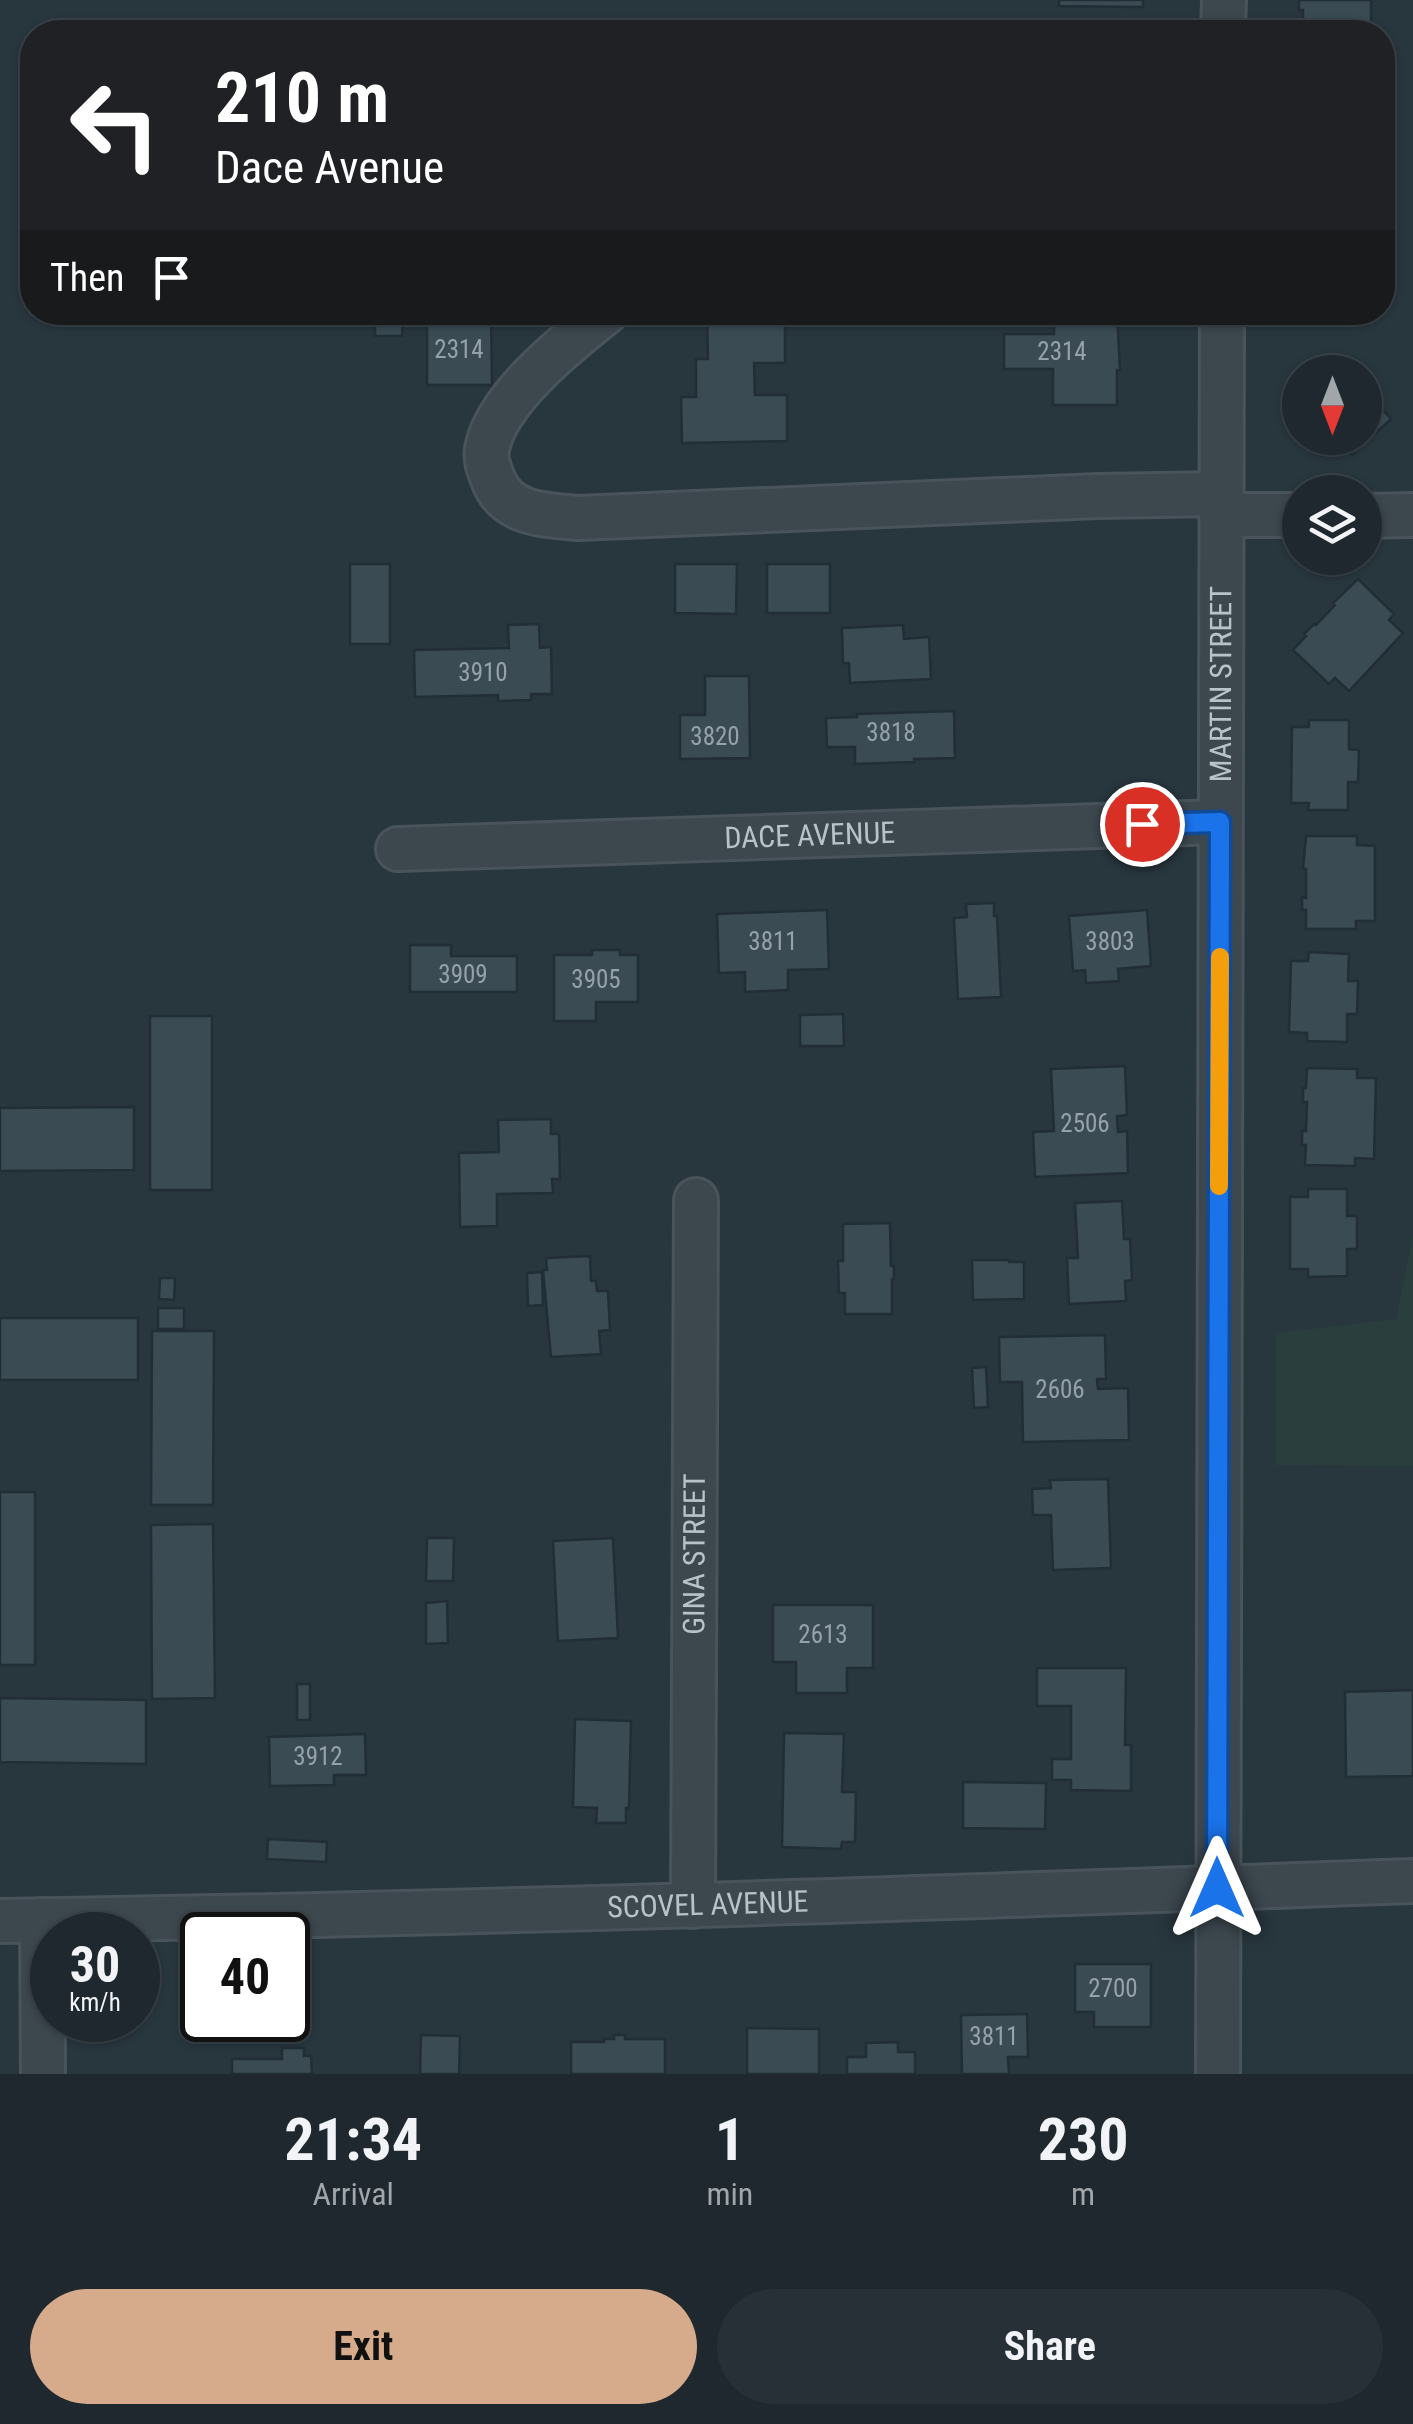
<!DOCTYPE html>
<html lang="en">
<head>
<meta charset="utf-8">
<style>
  body { margin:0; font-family:"Roboto Condensed",sans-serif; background:#263036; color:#f1f3f6; height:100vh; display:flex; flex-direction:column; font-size:38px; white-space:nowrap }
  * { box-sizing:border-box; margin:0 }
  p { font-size:32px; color:#a1a6aa }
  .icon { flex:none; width:55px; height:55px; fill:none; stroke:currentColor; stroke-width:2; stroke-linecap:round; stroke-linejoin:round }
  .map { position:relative; height:2074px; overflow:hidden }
  .side { display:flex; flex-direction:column; background:#1e282e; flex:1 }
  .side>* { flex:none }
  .top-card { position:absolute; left:20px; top:20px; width:1375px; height:305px; border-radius:40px; box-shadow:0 2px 8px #0004,0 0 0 2px #3c444a; background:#202124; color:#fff; overflow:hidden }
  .needle { width:65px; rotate:180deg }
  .fabs { position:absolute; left:1282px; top:355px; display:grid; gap:20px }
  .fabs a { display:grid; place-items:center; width:100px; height:100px; border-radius:50%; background:#1e282e; box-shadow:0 2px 8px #0004,0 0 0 2px #3c444a; font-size:50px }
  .speed { position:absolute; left:30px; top:1912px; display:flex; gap:20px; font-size:50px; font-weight:700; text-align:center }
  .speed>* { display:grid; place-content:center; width:130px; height:130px; border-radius:50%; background:#1e282e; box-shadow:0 2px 8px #0004,0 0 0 2px #3c444a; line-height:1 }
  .speed small { font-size:25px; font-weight:400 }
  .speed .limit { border:5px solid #111; border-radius:15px; background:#fff; color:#111 }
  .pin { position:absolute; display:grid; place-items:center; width:85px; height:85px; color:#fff; margin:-42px; border:5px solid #fff; border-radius:50%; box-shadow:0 2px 10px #0007 }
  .me { position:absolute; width:110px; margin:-55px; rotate:0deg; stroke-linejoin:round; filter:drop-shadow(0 0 8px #0008) }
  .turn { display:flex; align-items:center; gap:35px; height:210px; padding:0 30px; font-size:45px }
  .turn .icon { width:130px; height:130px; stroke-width:2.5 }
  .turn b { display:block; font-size:70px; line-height:85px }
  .then { display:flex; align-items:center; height:95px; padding:0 30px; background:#0003; gap:20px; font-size:38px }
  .eta { display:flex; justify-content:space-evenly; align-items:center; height:170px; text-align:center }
  .eta b { font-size:60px; font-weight:700; line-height:70px }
  .primary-button { display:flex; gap:20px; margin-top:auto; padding:20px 30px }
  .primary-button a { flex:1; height:115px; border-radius:60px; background:#d6ab8b; color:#111; font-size:40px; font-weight:700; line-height:115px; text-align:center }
  .primary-button a+a { background:#263036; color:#f1f3f6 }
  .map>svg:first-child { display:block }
  .green { fill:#2a3f3d }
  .building { fill:#3a4b54; stroke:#222e36; stroke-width:2.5 }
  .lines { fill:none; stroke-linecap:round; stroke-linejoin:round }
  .minor-casing { stroke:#48535b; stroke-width:48 }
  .minor { stroke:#3c474e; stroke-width:42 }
  .route-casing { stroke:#114b97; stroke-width:25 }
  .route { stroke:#1a73e8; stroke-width:18 }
  .slow { stroke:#f59e0b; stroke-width:18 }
  .labels { text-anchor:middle; stroke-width:10; stroke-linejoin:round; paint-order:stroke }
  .number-label { font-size:25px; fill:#96a2aa }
  .street-label { font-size:30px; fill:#b8c2c9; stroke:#202c34 }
</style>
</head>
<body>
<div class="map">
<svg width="1413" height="2074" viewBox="0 0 1413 2074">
  <rect width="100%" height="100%" fill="#28363e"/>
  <path class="green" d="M 1413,1234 L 1413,1466 L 1276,1465 L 1276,1333 L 1396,1319 Z"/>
  <path class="building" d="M 1059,0 L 1143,0 L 1143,7 L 1059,6 Z
    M 1299,0 L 1371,0 L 1371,32 L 1303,32 L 1303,10 L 1299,10 Z
    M 375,312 L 403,312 L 402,336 L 375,336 Z
    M 427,312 L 491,312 L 492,385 L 427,385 Z
    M 707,312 L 751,312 L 751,317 L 785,316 L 785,363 L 754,363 L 755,395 L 787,395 L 787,441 L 682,443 L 681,397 L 696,397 L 696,359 L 708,359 Z
    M 1054,312 L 1117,312 L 1120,370 L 1117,370 L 1117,405 L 1053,405 L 1053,369 L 1004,369 L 1004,334 L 1054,334 Z
    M 1302,312 L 1351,312 L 1351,318 L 1302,317 Z
    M 1333,357 L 1347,372 L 1317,372 Z
    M 1365,391 L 1391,419 L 1352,455 L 1335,438 L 1365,438 Z
    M 350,564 L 390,564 L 390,644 L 350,644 Z
    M 675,564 L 737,564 L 736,614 L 675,613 Z
    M 767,564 L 830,564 L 830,613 L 767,613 Z
    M 1358,579 L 1394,614 L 1389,620 L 1403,633 L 1349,691 L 1335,678 L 1329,684 L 1293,650 L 1306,636 L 1304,634 L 1314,624 L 1316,625 L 1335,605 L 1333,603 Z
    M 539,624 L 540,648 L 551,647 L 552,694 L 531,694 L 531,700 L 498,701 L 498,695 L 415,697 L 414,650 L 509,648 L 508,625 Z
    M 903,625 L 904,639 L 929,637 L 931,679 L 850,683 L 849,663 L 843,663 L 842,628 Z
    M 705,676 L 749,676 L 750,758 L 680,759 L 680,715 L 705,715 Z
    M 954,711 L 955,758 L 914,759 L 914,762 L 855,764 L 855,747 L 827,747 L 826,718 L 857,717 L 857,714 Z
    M 1309,720 L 1349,720 L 1349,749 L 1359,750 L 1358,782 L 1348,782 L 1348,810 L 1308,810 L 1309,803 L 1291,803 L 1292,727 L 1309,727 Z
    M 1306,836 L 1357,836 L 1357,845 L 1375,846 L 1375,921 L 1356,921 L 1356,929 L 1306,929 L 1306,910 L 1302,910 L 1302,897 L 1306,898 L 1306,869 L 1303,869 Z
    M 994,903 L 994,916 L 997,916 L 1001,997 L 958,999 L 954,918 L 967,917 L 966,904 Z
    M 827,910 L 829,969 L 788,970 L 788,990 L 745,992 L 745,972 L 719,973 L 717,914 Z
    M 1147,910 L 1151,966 L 1118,969 L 1119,981 L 1086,983 L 1085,970 L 1073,971 L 1069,916 Z
    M 410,945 L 451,945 L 451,956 L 517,956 L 517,992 L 410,992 Z
    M 592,950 L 620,950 L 620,955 L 638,955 L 638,1002 L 596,1002 L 596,1021 L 554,1021 L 554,955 L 592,955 Z
    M 1309,952 L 1349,954 L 1348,981 L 1358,981 L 1357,1014 L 1347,1014 L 1347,1042 L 1307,1041 L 1307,1033 L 1289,1032 L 1291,961 L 1308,961 Z
    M 843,1014 L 844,1046 L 800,1046 L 800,1015 Z
    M 150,1016 L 212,1016 L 212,1190 L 150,1190 Z
    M 1125,1066 L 1127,1115 L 1117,1116 L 1118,1132 L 1127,1131 L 1128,1173 L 1035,1177 L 1033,1132 L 1054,1131 L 1051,1069 Z
    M 1307,1068 L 1357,1069 L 1357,1078 L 1376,1078 L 1374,1159 L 1355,1158 L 1355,1166 L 1305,1165 L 1306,1145 L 1302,1145 L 1302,1131 L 1306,1131 L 1307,1102 L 1303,1102 L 1303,1088 L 1306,1088 Z
    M 134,1107 L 134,1170 L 0,1171 L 0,1108 Z
    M 551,1119 L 551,1134 L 559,1134 L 560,1179 L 552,1179 L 553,1193 L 497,1194 L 497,1226 L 460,1227 L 459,1153 L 499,1152 L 498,1120 Z
    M 1308,1189 L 1347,1189 L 1347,1216 L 1357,1216 L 1357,1249 L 1347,1249 L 1347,1276 L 1308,1277 L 1308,1269 L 1290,1269 L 1290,1197 L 1308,1197 Z
    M 1122,1201 L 1124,1239 L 1130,1239 L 1132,1280 L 1125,1281 L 1126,1301 L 1069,1304 L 1067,1258 L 1078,1258 L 1075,1203 Z
    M 890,1223 L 891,1266 L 894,1266 L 894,1279 L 892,1279 L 892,1314 L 845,1314 L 845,1293 L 839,1293 L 838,1261 L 843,1261 L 843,1224 Z
    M 590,1256 L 591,1281 L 596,1281 L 597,1291 L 608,1291 L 610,1330 L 599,1331 L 601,1354 L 551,1357 L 543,1270 L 547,1270 L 546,1258 Z
    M 972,1260 L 1009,1260 L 1009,1262 L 1024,1262 L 1024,1299 L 973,1300 Z
    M 542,1272 L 543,1305 L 528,1306 L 527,1273 Z
    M 160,1278 L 175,1278 L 174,1300 L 159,1299 Z
    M 158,1308 L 184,1308 L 184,1329 L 158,1329 Z
    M 0,1318 L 138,1318 L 138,1380 L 0,1380 Z
    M 152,1331 L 214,1331 L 213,1505 L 151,1505 Z
    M 1105,1335 L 1106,1379 L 1097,1379 L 1098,1389 L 1128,1388 L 1129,1440 L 1023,1442 L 1022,1382 L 1000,1382 L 999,1337 Z
    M 986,1367 L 988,1407 L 974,1408 L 972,1368 Z
    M 1108,1479 L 1111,1568 L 1053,1570 L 1051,1515 L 1033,1515 L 1032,1489 L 1051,1488 L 1050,1480 Z
    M 0,1492 L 35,1492 L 35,1665 L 0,1665 Z
    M 213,1524 L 215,1698 L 152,1699 L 151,1525 Z
    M 427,1538 L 454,1538 L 453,1581 L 426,1581 Z
    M 613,1538 L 618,1638 L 558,1641 L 553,1541 Z
    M 447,1601 L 448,1643 L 426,1644 L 426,1603 Z
    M 773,1605 L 873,1605 L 873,1668 L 847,1668 L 847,1693 L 796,1693 L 796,1662 L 773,1662 Z
    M 1037,1668 L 1126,1668 L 1125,1745 L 1131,1745 L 1131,1791 L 1071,1790 L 1071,1780 L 1052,1780 L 1052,1759 L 1071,1759 L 1071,1706 L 1037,1706 Z
    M 297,1684 L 310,1684 L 310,1720 L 297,1720 Z
    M 1413,1690 L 1413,1776 L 1346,1777 L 1345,1692 Z
    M 0,1698 L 146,1700 L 146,1764 L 0,1762 Z
    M 575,1719 L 631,1721 L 629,1808 L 626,1808 L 626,1823 L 596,1823 L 597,1808 L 573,1807 Z
    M 784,1733 L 844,1734 L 842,1792 L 856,1792 L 855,1842 L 842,1842 L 841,1849 L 782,1847 Z
    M 365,1734 L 366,1775 L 334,1775 L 334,1785 L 270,1786 L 269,1737 Z
    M 963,1782 L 1046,1783 L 1045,1829 L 963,1828 Z
    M 268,1839 L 327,1842 L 326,1862 L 267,1859 Z
    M 1075,1964 L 1151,1964 L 1151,2027 L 1094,2027 L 1094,2012 L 1075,2012 Z
    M 1027,2014 L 1028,2057 L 1008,2057 L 1009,2074 L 962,2074 L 961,2015 Z
    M 747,2028 L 819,2029 L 819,2074 L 747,2074 Z
    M 421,2035 L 460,2036 L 459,2074 L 420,2074 Z
    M 614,2035 L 625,2035 L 625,2039 L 665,2039 L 665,2074 L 571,2074 L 571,2042 L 604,2042 L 604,2039 L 614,2039 Z
    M 898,2042 L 898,2052 L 915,2052 L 915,2074 L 847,2074 L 847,2057 L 866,2057 L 866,2043 Z
    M 282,2048 L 304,2048 L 304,2056 L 311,2056 L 312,2074 L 232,2074 L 232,2059 L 282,2059 Z"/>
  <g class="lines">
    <g class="minor-casing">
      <g id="minor">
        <path d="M 1223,32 L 1224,0"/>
        <path d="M 606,312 C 567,343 496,399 487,449 C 485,460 489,469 493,479 C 506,515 545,515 578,518 L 1098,496 L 1221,494"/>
        <path d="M 1221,515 L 1300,515"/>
        <path d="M 1365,516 L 1413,515"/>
        <path id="s1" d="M 398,849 L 1220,822"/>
        <path id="s2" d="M 693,1906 L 696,1200"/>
        <path d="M 42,1920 L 43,2074"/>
        <path id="s3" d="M 0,1921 C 471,1914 942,1898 1413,1881"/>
        <path id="s4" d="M 1218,2074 L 1222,312"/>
      </g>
    </g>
    <use href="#minor" class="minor"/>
  </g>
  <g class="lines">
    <g class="route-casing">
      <path id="route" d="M 1142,824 L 1220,822 L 1217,1888"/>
    </g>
    <use href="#route" class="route"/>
    <path class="slow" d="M 1219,1186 L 1220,957"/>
  </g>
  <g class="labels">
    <g class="number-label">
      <text x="459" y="358">2314</text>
      <text x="1062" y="360">2314</text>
      <text x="483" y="681">3910</text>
      <text x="891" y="741">3818</text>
      <text x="715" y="745">3820</text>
      <text x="773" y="950">3811</text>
      <text x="1110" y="950">3803</text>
      <text x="463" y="983">3909</text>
      <text x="596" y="988">3905</text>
      <text x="1085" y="1132">2506</text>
      <text x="1060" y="1398">2606</text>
      <text x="823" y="1643">2613</text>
      <text x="318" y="1765">3912</text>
      <text x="1113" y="1997">2700</text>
      <text x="994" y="2045">3811</text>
    </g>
    <g class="street-label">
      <text dy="10" stroke="none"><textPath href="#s4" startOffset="1390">MARTIN STREET</textPath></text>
      <text dy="10" stroke="none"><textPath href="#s1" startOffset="412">DACE AVENUE</textPath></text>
      <text dy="10" stroke="none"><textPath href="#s2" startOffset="352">GINA STREET</textPath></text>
      <text dy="10" stroke="none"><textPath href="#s3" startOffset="708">SCOVEL AVENUE</textPath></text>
    </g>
  </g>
</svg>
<div class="fabs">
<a><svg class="needle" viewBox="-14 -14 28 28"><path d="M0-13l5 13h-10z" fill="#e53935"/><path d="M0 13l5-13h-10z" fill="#a1a6aa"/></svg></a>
<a><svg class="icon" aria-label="layers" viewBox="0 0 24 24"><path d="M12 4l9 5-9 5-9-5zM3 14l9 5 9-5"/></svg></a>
</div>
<div class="speed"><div>30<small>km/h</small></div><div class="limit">40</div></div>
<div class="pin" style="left:1142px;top:824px;background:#d93025"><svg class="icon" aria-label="arrive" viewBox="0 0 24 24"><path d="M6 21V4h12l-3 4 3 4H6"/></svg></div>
<svg class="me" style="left:1217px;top:1888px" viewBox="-20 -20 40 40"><path d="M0-17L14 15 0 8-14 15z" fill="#1a73e8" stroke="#fff" stroke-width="4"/></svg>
<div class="top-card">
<div class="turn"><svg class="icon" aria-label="left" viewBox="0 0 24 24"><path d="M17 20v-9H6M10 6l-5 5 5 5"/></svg><div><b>210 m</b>Dace Avenue</div></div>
<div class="then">Then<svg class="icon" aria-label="arrive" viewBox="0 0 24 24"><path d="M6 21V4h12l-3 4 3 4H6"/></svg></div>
</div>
</div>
<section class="side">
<div class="eta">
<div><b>21:34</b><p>Arrival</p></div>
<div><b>1</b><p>min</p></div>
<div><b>230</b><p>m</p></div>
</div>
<div class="primary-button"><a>Exit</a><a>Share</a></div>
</section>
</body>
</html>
